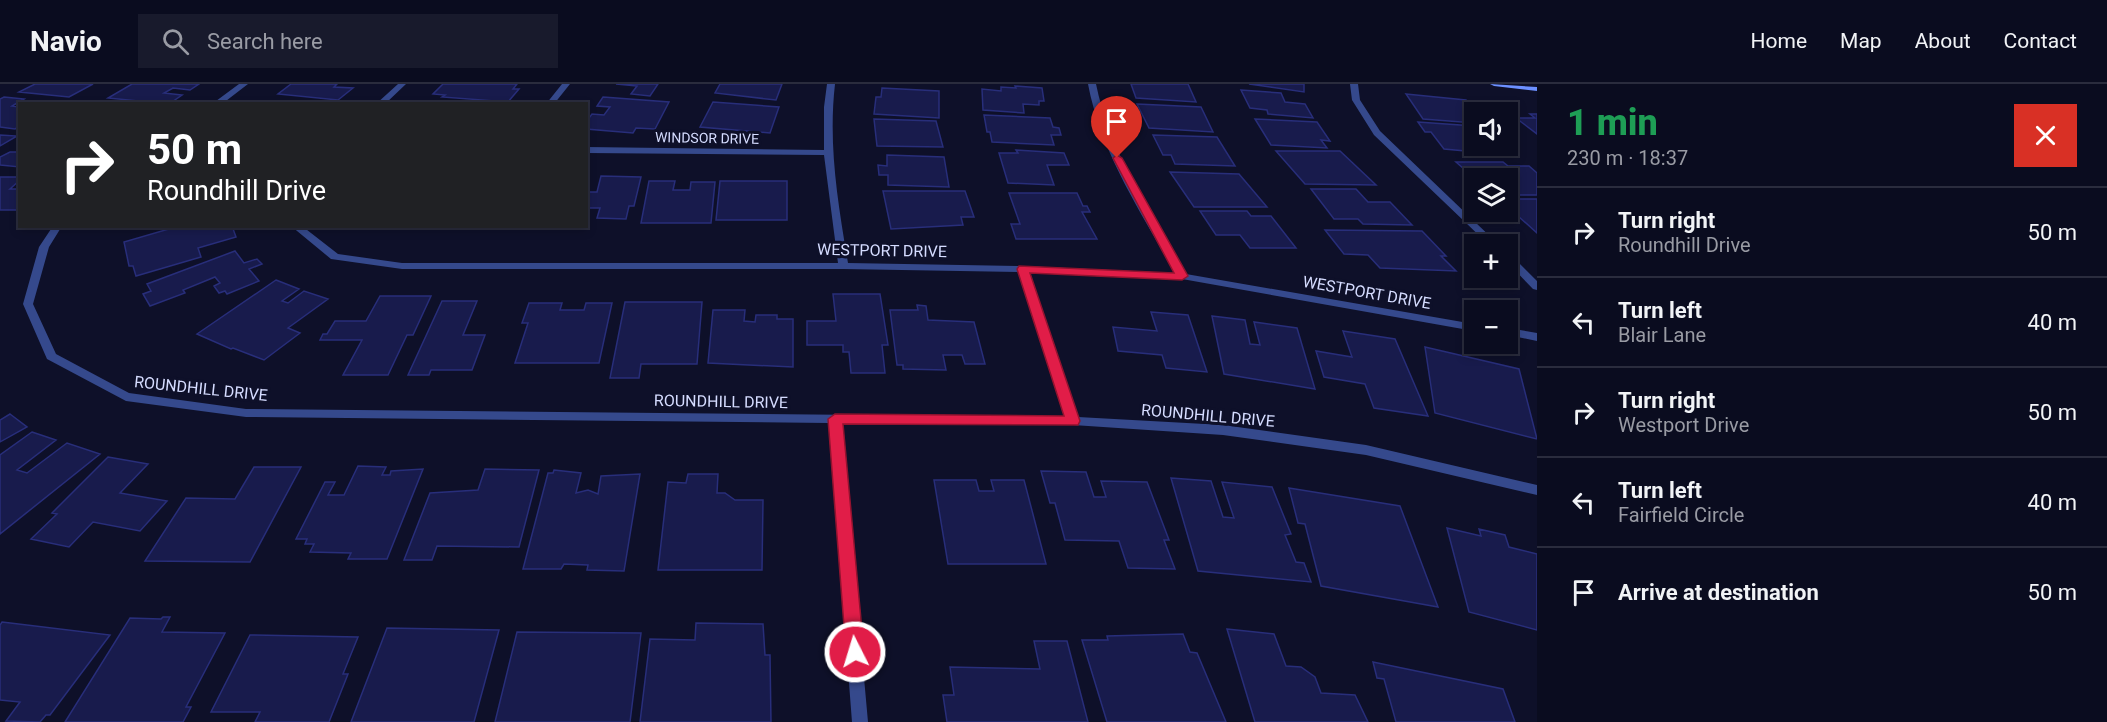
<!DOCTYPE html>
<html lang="en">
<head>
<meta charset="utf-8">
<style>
  body { margin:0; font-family:Roboto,sans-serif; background:#181a2c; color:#f1f3f6; height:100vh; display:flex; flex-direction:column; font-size:22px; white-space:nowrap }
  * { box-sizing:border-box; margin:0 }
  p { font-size:20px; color:#999ba4 }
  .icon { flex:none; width:33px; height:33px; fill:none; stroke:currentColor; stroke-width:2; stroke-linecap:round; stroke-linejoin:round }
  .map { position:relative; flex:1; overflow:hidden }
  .side { display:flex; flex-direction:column; background:#0a0c1f; width:570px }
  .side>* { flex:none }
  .guide { position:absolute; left:18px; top:18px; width:570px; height:126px; border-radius:0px; box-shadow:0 3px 9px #0003,0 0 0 2px #2a2c3d; background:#202124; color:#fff; overflow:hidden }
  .controls { position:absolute; left:1464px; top:18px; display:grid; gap:12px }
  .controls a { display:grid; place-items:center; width:54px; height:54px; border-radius:0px; background:#0a0c1f; box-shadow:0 3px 9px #0003,0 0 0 2px #2a2c3d; font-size:30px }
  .pin { position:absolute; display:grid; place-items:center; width:51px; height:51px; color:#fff; margin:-62px -26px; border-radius:50% 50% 50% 0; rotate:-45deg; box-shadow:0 0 6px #0007 }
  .pin .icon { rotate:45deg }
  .me { position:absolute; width:66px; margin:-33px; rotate:355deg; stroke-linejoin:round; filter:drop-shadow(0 0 4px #0008) }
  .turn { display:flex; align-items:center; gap:21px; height:126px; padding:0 30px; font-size:27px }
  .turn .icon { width:78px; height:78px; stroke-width:2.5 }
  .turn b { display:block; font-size:42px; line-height:51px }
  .round { display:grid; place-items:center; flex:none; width:63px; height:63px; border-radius:0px; background:#181a2c }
  .headline { display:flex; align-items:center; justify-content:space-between; height:102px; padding:0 30px }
  h1 { font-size:36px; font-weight:800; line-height:45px; color:#1e9e55 }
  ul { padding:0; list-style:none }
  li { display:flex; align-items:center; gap:18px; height:90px; padding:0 30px; border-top:2px solid #2a2c3d }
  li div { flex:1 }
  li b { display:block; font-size:22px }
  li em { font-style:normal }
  header { display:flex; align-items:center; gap:36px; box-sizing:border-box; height:84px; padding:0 30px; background:#0a0c1f; border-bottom:2px solid #2a2c3d }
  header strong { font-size:28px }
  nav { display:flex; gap:33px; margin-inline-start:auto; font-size:21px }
  .search { width:420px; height:54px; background:#181a2c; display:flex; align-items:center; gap:15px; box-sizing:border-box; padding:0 21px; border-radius:0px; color:#999ba4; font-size:22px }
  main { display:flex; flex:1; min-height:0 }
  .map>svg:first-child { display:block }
  .building { fill:#181b4c; stroke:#282e7a; stroke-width:1.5 }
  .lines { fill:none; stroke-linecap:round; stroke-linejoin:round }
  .street { fill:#35498c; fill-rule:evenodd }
  .secondary { fill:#6c90ff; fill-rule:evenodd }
  .route { fill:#e11d48; stroke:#92132f; stroke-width:1.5 }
  .labels { text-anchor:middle; stroke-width:6; stroke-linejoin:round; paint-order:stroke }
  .far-street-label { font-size:14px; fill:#d5dcff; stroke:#0e1029 }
  .street-label { font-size:16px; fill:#d5dcff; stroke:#0e1029 }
</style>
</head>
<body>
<header>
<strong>Navio</strong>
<div class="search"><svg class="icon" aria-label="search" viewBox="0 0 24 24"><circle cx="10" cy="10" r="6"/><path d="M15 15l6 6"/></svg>Search here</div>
<nav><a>Home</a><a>Map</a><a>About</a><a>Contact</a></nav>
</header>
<main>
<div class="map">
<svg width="1537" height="638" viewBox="0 0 1537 638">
  <rect width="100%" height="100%" fill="#0e1029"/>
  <path class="building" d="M 35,0 L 93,0 L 69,13 L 19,8 Z
    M 132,0 L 199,0 L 190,6 L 173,4 L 164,9 L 182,11 L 169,20 L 108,14 Z
    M 291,0 L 337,0 L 334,3 L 353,4 L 338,16 L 278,10 Z
    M 443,0 L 517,0 L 513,5 L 519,5 L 508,18 L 442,13 L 445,11 L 433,10 Z
    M 616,0 L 658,0 L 650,12 L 631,10 L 637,2 Z
    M 720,0 L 782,0 L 776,16 L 715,9 Z
    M 1131,0 L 1188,0 L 1196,18 L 1136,14 Z
    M 1249,0 L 1304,0 L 1304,8 Z
    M 1015,2 L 1042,4 L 1044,17 L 1039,17 L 1039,21 L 1023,20 L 1024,29 L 983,26 L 982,5 L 1001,7 L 1001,3 L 1016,4 Z
    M 882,4 L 939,7 L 939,34 L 874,30 L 876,13 L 881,13 Z
    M 1241,6 L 1281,9 L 1285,18 L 1305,20 L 1313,34 L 1268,30 L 1267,26 L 1250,24 Z
    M 1406,10 L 1466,16 L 1474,25 L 1481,28 L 1474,28 L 1474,39 L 1423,35 Z
    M 4,13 L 24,15 L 12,22 L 20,23 L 20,42 L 15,45 L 0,43 L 0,15 Z
    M 603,13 L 669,18 L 655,45 L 636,44 L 633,49 L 586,45 L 586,38 L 592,30 L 604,31 L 610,23 L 597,22 Z
    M 713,18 L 779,23 L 770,49 L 700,43 Z
    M 1137,20 L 1201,23 L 1213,48 L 1149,44 Z
    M 1530,30 L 1537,30 L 1537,50 L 1516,34 L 1535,34 Z
    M 984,31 L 1050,34 L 1053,43 L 1059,44 L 1061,51 L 1051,51 L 1054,61 L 992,58 L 990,48 L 987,48 Z
    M 874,35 L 936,37 L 943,63 L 877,62 Z
    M 1255,35 L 1317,38 L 1330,57 L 1321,56 L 1327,64 L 1271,61 Z
    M 1418,38 L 1474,42 L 1474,62 L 1502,62 L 1510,71 L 1444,65 L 1431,48 L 1425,48 Z
    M 0,51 L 17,52 L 0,62 Z
    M 1153,51 L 1217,53 L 1235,82 L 1175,80 L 1171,71 L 1163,71 Z
    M 1016,66 L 1064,69 L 1069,81 L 1047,81 L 1054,101 L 1008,99 L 999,69 L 1018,69 Z
    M 1276,67 L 1340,67 L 1376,101 L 1305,100 Z
    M 10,68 L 20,68 L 20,83 L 0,81 L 0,73 Z
    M 887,71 L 944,73 L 949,103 L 888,101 L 888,91 L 879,91 L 878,81 L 887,82 Z
    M 1456,78 L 1503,78 L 1508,82 L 1529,82 L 1537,89 L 1537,111 L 1519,111 L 1508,101 L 1508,94 L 1499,94 L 1495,91 L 1471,91 Z
    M 1170,88 L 1239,90 L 1267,123 L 1194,123 Z
    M 601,92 L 641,93 L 634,122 L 629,122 L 626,135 L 597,134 L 600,124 L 586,124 L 586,108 L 597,108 Z
    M 0,93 L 20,93 L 20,96 L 10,105 L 20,105 L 20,126 L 0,126 Z
    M 649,97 L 675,97 L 673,106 L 690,106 L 691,98 L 715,98 L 711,139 L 641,139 Z
    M 720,97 L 787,97 L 787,136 L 716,136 Z
    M 1311,105 L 1356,105 L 1368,118 L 1390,118 L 1412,141 L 1363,140 L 1358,135 L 1334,135 Z
    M 883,107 L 965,107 L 974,133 L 961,133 L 963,141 L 891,145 Z
    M 1009,109 L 1077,109 L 1083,122 L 1087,122 L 1090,128 L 1082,128 L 1097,155 L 1016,155 L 1011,140 L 1020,140 Z
    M 1508,115 L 1537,115 L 1537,149 L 1508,123 Z
    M 1200,127 L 1247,127 L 1251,132 L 1271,132 L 1296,164 L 1250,164 L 1240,151 L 1216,151 Z
    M 179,142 L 232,142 L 236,153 L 198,164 L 201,173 L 136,192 L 133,182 L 129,182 L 124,158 Z
    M 1325,146 L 1422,147 L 1446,172 L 1441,172 L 1456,187 L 1380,184 L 1368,171 L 1344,170 Z
    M 235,167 L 244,179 L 257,175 L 262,180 L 249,185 L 259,197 L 227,210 L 225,207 L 219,209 L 214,202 L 220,199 L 215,193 L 183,206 L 185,209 L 150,222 L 143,210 L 151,207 L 147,200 Z
    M 276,196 L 299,205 L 282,217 L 288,219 L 304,207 L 328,215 L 288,244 L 300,249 L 264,276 L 233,264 L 231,265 L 197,250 Z
    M 833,210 L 880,210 L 888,261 L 882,261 L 885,289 L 851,289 L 849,268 L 843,268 L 843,261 L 807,261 L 807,237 L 836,237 Z
    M 380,212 L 431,212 L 413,251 L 407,251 L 388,291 L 343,291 L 362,256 L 320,256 L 323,250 L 327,250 L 335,237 L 366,237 Z
    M 442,217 L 477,217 L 463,251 L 485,251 L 472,286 L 431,286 L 429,291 L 408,291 Z
    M 625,218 L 702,218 L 697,280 L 641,280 L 639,294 L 610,294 Z
    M 529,219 L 562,219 L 560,226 L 584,226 L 586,219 L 612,219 L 599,279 L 515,279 L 528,239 L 522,239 Z
    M 917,221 L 926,222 L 928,236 L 974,238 L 985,280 L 965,280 L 962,271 L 943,271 L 946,286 L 903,285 L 903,281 L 897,281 L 890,226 L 918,226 Z
    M 713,226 L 745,226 L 744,237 L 755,238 L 756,231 L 777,231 L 777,235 L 793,235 L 793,283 L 708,279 Z
    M 1151,228 L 1188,231 L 1207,288 L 1166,284 L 1162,271 L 1118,267 L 1113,243 L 1157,247 Z
    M 1212,232 L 1245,236 L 1250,260 L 1260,261 L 1254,238 L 1297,244 L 1315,305 L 1224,290 Z
    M 1343,247 L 1395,255 L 1428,332 L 1374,324 L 1365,300 L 1324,293 L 1316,267 L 1352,273 Z
    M 1425,263 L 1519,285 L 1537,355 L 1435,329 Z
    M 10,330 L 27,343 L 0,358 L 0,336 Z
    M 32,348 L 56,356 L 17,386 L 27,389 L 67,359 L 100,370 L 0,450 L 0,371 Z
    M 108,373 L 148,380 L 120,409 L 167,417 L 140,447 L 93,438 L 69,463 L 31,455 L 57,430 L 52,429 Z
    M 358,382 L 386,383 L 382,391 L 390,391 L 391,387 L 423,385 L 387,475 L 348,475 L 351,469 L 310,468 L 314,460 L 305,460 L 307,455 L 296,455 L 325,398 L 335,398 L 328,411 L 344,411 Z
    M 254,383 L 301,383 L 250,478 L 145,477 L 186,414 L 235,415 Z
    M 485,385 L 539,386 L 519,463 L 437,462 L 432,476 L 404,476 L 430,409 L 478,406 Z
    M 554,386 L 581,389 L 576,409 L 588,406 L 598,410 L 601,392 L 640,390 L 624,487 L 587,486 L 588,481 L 564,480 L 561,485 L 523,485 L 548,389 L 553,389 Z
    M 1041,387 L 1086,388 L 1094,413 L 1106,413 L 1101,397 L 1147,398 L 1169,456 L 1164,456 L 1175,485 L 1128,484 L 1119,457 L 1065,456 L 1055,419 L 1050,419 Z
    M 688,390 L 718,390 L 717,409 L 725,409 L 735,416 L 763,416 L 762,486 L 658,486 L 668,398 L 686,399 Z
    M 1171,394 L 1211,397 L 1223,433 L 1234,434 L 1222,398 L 1272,403 L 1291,450 L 1285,451 L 1296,478 L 1304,479 L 1311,498 L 1198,487 Z
    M 934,396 L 976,396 L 979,407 L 994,407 L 991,396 L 1024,396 L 1046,480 L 948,480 Z
    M 1289,404 L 1400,422 L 1438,523 L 1321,502 L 1305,440 L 1298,439 Z
    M 1447,444 L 1481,452 L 1479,445 L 1505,451 L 1509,463 L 1537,470 L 1537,546 L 1469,528 Z
    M 163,533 L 170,533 L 162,548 L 225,549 L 186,623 L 191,623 L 183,638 L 65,638 L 130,534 L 161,535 Z
    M 2,538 L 110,551 L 50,631 L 46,631 L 40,638 L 6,637 L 20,618 L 0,616 L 0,541 Z
    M 696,539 L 763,540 L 765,571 L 770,571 L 771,638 L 640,638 L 650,555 L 695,556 Z
    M 387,544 L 499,546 L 474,638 L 351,638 Z
    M 1227,545 L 1274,550 L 1286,582 L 1301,583 L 1315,593 L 1321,609 L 1355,611 L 1368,638 L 1255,638 Z
    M 517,548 L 641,549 L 630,638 L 495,638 Z
    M 1183,550 L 1190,568 L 1197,569 L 1226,638 L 1107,638 L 1082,556 L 1108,556 L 1107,552 Z
    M 250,551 L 358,553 L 343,590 L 348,590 L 329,638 L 255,638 L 260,628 L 211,628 Z
    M 1034,557 L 1067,557 L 1088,638 L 947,638 L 943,611 L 954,611 L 950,583 L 1040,585 Z
    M 1373,578 L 1503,605 L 1515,638 L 1396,638 L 1384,595 L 1377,594 Z"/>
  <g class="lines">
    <path class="street" d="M 239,0 L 248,0 L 222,20 L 212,20 Z
      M 398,0 L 406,0 L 385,20 L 376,20 Z
      M 562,0 L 570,0 L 554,20 L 546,20 Z
      M 827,0 L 835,0 C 828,61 838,119 848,179 L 1023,182 L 1175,189 C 1141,128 1101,69 1088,0 L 1096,0 C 1110,69 1151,129 1186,190 L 1474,240 L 1474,247 L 1182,195 L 1029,188 L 1078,333 L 1223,341 L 1366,361 L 1537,401 L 1537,411 L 1366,371 L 1223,351 L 1073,341 L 841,339 L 868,638 L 852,638 L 829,339 L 246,333 L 126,317 L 47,275 L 23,220 L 39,163 L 53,142 L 62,142 L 49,163 L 33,220 L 56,270 L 129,309 L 246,325 L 1065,333 L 1019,188 L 843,185 L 402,185 L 331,175 L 291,142 L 302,142 L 338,170 L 402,179 L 838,179 L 824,71 L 586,69 L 586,63 L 824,66 L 824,23 Z
      M 1350,0 L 1358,0 L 1360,16 L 1380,47 L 1498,160 L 1488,160 L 1374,51 L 1352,16 Z
      M 1508,171 L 1512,172 L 1537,197 L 1537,206 L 1533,205 L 1508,179 Z
      M 1508,244 L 1537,249 L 1537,257 L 1508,251 Z"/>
    <path class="secondary" d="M 1490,0 L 1537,3 L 1537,7 L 1494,2 Z"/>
  </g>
  <path class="route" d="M 1117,71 L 1122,74 L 1188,192 L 1182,196 L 1030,189 L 1080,337 L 1078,341 L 843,340 L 864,568 L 861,574 L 855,576 L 848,574 L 846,568 L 828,335 L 835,330 L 1064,332 L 1017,185 L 1019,182 L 1174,189 L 1113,74 Z"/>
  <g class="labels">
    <g class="far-street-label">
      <text transform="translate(707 54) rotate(1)" y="5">WINDSOR DRIVE</text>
    </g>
    <g class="street-label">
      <text transform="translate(882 166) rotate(1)" y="6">WESTPORT DRIVE</text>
      <text transform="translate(1367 208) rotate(10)" y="6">WESTPORT DRIVE</text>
      <text transform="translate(201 304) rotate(6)" y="6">ROUNDHILL DRIVE</text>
      <text transform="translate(721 317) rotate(1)" y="6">ROUNDHILL DRIVE</text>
      <text transform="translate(1208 331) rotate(5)" y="6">ROUNDHILL DRIVE</text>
    </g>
  </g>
</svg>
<div class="controls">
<a><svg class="icon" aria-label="sound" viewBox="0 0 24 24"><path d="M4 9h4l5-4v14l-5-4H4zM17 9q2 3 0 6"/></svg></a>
<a><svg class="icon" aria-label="layers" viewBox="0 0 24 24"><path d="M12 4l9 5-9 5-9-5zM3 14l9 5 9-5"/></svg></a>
<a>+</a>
<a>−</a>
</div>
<div class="pin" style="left:1117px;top:74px;background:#d93025"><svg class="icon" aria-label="arrive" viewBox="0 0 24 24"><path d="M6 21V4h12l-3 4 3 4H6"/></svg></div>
<svg class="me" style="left:855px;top:568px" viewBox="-20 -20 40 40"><circle r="17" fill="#e11d48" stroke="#fff" stroke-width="3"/><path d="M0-11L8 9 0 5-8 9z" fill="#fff"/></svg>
<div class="guide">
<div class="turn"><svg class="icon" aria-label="right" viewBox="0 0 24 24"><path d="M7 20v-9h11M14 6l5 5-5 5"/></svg><div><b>50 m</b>Roundhill Drive</div></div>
</div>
</div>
<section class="side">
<div class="headline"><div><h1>1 min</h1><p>230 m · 18:37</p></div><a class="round" style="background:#d93025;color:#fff"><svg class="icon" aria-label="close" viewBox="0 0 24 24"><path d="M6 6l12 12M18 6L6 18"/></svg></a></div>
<ul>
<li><svg class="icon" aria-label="right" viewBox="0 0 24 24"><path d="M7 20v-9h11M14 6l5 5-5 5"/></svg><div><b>Turn right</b><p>Roundhill Drive</p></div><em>50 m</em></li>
<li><svg class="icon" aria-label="left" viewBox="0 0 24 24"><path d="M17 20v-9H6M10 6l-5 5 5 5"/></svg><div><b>Turn left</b><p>Blair Lane</p></div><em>40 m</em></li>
<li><svg class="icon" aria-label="right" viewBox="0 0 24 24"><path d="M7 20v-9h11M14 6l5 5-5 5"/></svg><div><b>Turn right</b><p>Westport Drive</p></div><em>50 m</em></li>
<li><svg class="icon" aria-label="left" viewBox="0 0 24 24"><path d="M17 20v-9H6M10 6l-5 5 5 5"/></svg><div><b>Turn left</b><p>Fairfield Circle</p></div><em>40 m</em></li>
<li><svg class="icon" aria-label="arrive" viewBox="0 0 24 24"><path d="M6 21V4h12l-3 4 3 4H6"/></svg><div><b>Arrive at destination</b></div><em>50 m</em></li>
</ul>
</section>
</main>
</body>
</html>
